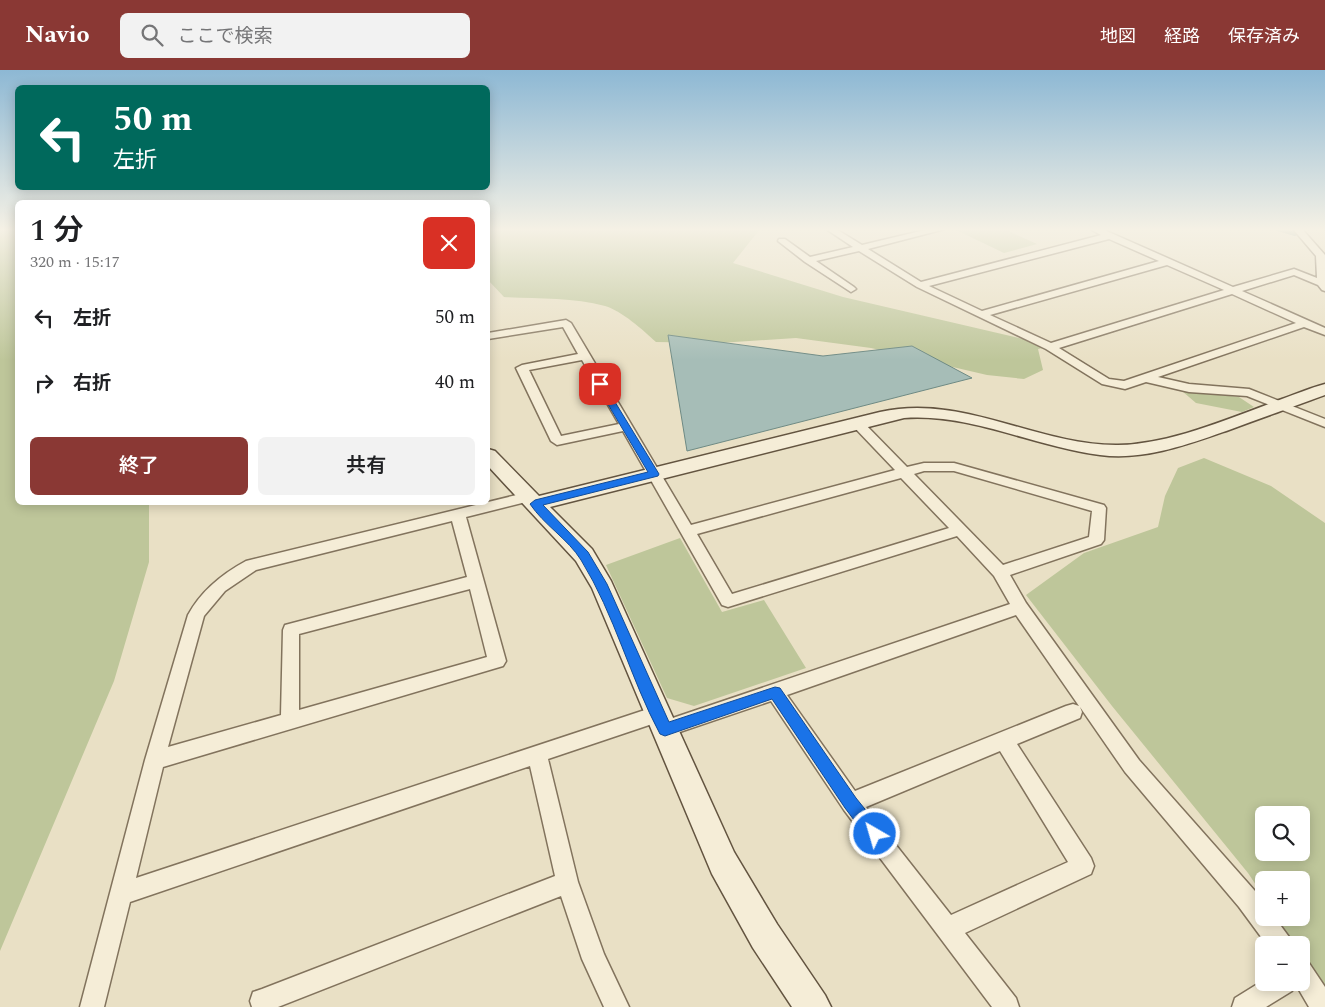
<!DOCTYPE html>
<html lang="ja">
<head>
<meta charset="utf-8">
<style>
  body { margin:0; font-family:Spectral,"Noto Sans JP",serif; background:#f2f2f2; color:#202124; height:100vh; display:flex; flex-direction:column; font-size:19px; white-space:nowrap }
  * { box-sizing:border-box; margin:0 }
  p { font-size:16px; color:#757577 }
  .icon { flex:none; width:28px; height:28px; fill:none; stroke:currentColor; stroke-width:2; stroke-linecap:round; stroke-linejoin:round }
  .map { position:relative; flex:1; overflow:hidden }
  .drawer { position:absolute; left:15px; top:130px; width:475px; height:305px; display:flex; flex-direction:column; background:#fff; border-radius:8px; box-shadow:0 2px 12px #0003 }
  .drawer>* { flex:none }
  .banner { position:absolute; left:15px; top:15px; width:475px; height:105px; border-radius:8px; box-shadow:0 2px 12px #0003; background:#00695c; color:#fff; overflow:hidden }
  .fabs { position:absolute; left:1255px; top:736px; display:grid; gap:10px }
  .fabs a { display:grid; place-items:center; width:55px; height:55px; border-radius:8px; background:#fff; box-shadow:0 2px 12px #0003; font-size:25px }
  .pin { position:absolute; display:grid; place-items:center; width:42px; height:42px; color:#fff; margin:-21px; border-radius:10px; box-shadow:0 2px 8px #0006 }
  .me { position:absolute; width:55px; margin:-28px; rotate:322deg; stroke-linejoin:round; filter:drop-shadow(0 0 4px #0008) }
  .turn { display:flex; align-items:center; gap:18px; height:105px; padding:0 15px; font-size:22px }
  .turn .icon { width:65px; height:65px; stroke-width:2.5 }
  .turn b { display:block; font-size:35px; line-height:42px }
  .round { display:grid; place-items:center; flex:none; width:52px; height:52px; border-radius:8px; background:#f2f2f2 }
  .summary { display:flex; align-items:center; justify-content:space-between; height:85px; padding:0 15px }
  h1 { font-size:30px; font-weight:600; line-height:38px }
  .primary-button { display:flex; gap:10px; margin-top:auto; padding:10px 15px }
  .primary-button a { flex:1; height:58px; border-radius:8px; background:#8a3834; color:#fff; font-size:20px; font-weight:600; line-height:58px; text-align:center }
  .primary-button a+a { background:#f2f2f2; color:#202124 }
  ul { padding:0; list-style:none }
  li { display:flex; align-items:center; gap:15px; height:65px; padding:0 15px }
  li div { flex:1 }
  li b { display:block; font-size:19px }
  li em { font-style:normal }
  header { display:flex; align-items:center; gap:30px; box-sizing:border-box; height:70px; padding:0 25px; background:#8a3834; color:#fff }
  header strong { font-size:24px }
  nav { display:flex; gap:28px; margin-inline-start:auto; font-size:18px }
  .search { width:350px; height:45px; background:#f2f2f2; display:flex; align-items:center; gap:12px; box-sizing:border-box; padding:0 18px; border-radius:8px; color:#757577; font-size:19px }
  .map>svg:first-child { display:block }
  .green { fill:#bec69a; fill-rule:evenodd }
  .water { fill:#a6bdb7; stroke:#6e8a84 }
  .lines { fill:none; stroke-linecap:round; stroke-linejoin:round }
  .stream { stroke:#6e8a84; stroke-width:4 }
  .street-casing { stroke:#82735d; stroke-width:3 }
  .secondary-casing { stroke:#635440; stroke-width:3 }
  .street { fill:#f5edd7; fill-rule:evenodd }
  .secondary { fill:#f5edd7; fill-rule:evenodd }
  .route { fill:#1a73e8; stroke:#114b97 }
</style>
</head>
<body>
<header>
<strong>Navio</strong>
<div class="search"><svg class="icon" aria-label="search" viewBox="0 0 24 24"><circle cx="10" cy="10" r="6"/><path d="M15 15l6 6"/></svg>ここで検索</div>
<nav><a>地図</a><a>経路</a><a>保存済み</a></nav>
</header>
<div class="map">
<svg width="1325" height="937" viewBox="0 0 1325 937">
  <rect width="100%" height="100%" fill="#e9e0c5"/>
  <path class="green" d="M 0,159 L 17,159 L 18,432 L 149,433 L 149,492 L 114,611 L 0,881 Z
    M 488,159 L 760,159 L 733,193 L 843,227 L 1053,276 L 1038,279 L 1043,300 L 1024,309 L 987,305 L 871,278 L 796,268 L 719,273 L 656,272 C 643,260 622,241 605,236 C 573,227 537,229 504,227 L 488,210 Z
    M 960,159 L 1004,159 L 1037,174 L 1004,183 L 956,160 Z
    M 1182,321 L 1239,327 L 1254,337 L 1242,342 L 1196,333 Z
    M 1204,388 L 1271,416 L 1325,453 L 1325,921 L 1301,885 L 1301,875 L 1295,875 L 1277,848 L 1301,848 L 1301,810 L 1264,810 L 1264,827 L 1248,803 L 1112,636 L 1026,525 L 1084,483 L 1158,457 L 1165,426 L 1178,398 ZM 1264,745 L 1301,745 L 1301,782 L 1264,782 Z
    M 680,468 L 722,542 L 764,530 L 806,598 L 694,636 L 667,628 L 606,495 Z"/>
  <path class="water" d="M 668,265 L 823,286 L 912,276 L 972,308 L 687,381 Z"/>
  <g class="lines">
    <path class="stream" d="M 1278,159 L 1295,164"/>
    <g class="street-casing">
      <path id="street" d="M 826,159 L 836,159 L 862,175 L 929,159 L 945,159 L 868,179 L 921,212 L 1101,165 L 1090,159 L 1102,159 L 1233,217 L 1294,199 L 1317,208 L 1316,186 L 1293,159 L 1302,159 L 1325,185 L 1325,221 L 1322,220 L 1318,215 L 1294,205 L 1242,221 L 1325,258 L 1325,265 L 1304,257 L 1158,307 L 1189,314 L 1249,319 L 1325,349 L 1325,357 L 1247,326 L 1189,322 L 1146,312 L 1125,319 L 1102,314 L 1046,279 L 917,217 L 859,181 L 816,191 L 854,217 L 856,219 L 851,222 L 805,192 L 778,171 L 779,169 L 785,169 L 810,187 L 853,177 ZM 1109,169 L 1159,191 L 982,241 L 929,216 ZM 1167,195 L 1224,220 L 1051,273 L 990,245 ZM 1232,224 L 1296,253 L 1124,311 L 1109,309 L 1059,278 Z
        M 566,250 L 571,253 L 691,455 L 895,400 L 853,356 L 851,353 L 853,350 L 861,350 L 907,397 L 924,393 L 954,393 L 1104,435 L 1106,438 L 1104,470 L 1101,474 L 1010,505 L 1026,533 L 1139,690 L 1255,821 L 1264,833 L 1264,848 L 1275,848 L 1289,867 L 1293,875 L 1267,875 L 1239,837 L 1125,702 L 1080,637 L 1082,642 L 1080,648 L 1017,674 L 1091,788 L 1094,796 L 1091,804 L 965,863 L 1016,928 L 1019,937 L 992,937 L 844,740 L 771,631 L 665,667 L 658,665 L 656,659 L 658,653 L 1010,534 L 994,506 L 957,466 L 728,537 L 722,535 L 623,361 L 557,375 L 551,371 L 516,298 L 522,295 L 578,284 L 563,257 L 488,269 L 488,263 ZM 582,290 L 619,354 L 561,366 L 529,300 ZM 924,401 L 954,401 L 1092,441 L 1089,467 L 1003,495 L 914,404 ZM 901,408 L 949,458 L 732,524 L 697,464 ZM 1016,545 L 1079,636 L 1073,634 L 1066,636 L 855,721 L 787,625 ZM 1000,681 L 1068,792 L 951,845 L 866,737 Z
        M 529,422 L 534,424 L 536,427 L 534,430 L 466,447 L 506,591 L 503,596 L 163,697 L 136,808 L 657,636 L 664,638 L 666,644 L 664,650 L 548,689 L 578,812 L 604,884 L 629,937 L 604,937 L 582,889 L 561,826 L 278,937 L 252,937 L 250,931 L 253,922 L 262,919 L 555,806 L 530,696 L 130,832 L 104,937 L 80,937 L 145,690 L 188,545 C 201,521 222,504 246,491 ZM 452,451 L 467,507 L 285,555 L 283,560 L 281,645 L 168,677 L 204,546 L 225,521 L 256,500 ZM 470,519 L 487,587 L 299,640 L 299,564 Z
        M 1301,889 L 1309,893 L 1325,917 L 1325,937 L 1309,937 L 1295,913 L 1292,921 L 1266,937 L 1232,937 L 1235,928 L 1264,910 L 1264,912 L 1301,912 Z"/>
    </g>
    <g class="secondary-casing">
      <path id="secondary" d="M 1325,314 L 1325,325 C 1293,337 1261,348 1229,360 C 1189,374 1144,391 1100,385 C 1035,377 971,343 904,348 L 550,437 L 592,479 L 611,511 L 734,782 L 777,854 L 825,925 L 831,937 L 792,937 L 753,878 L 712,804 L 592,518 L 576,491 L 488,396 L 488,379 L 495,381 L 539,426 L 880,342 C 963,323 1037,376 1118,375 C 1172,374 1232,347 1282,329 C 1296,324 1310,318 1325,314 Z"/>
    </g>
    <use href="#street" class="street"/>
    <use href="#secondary" class="secondary"/>
  </g>
  <linearGradient id="sky" x2="0" y2="1"><stop stop-color="#8db8d4"/><stop offset="0.55" stop-color="#f5f1e5"/><stop offset="1" stop-color="#f5f1e5" stop-opacity="0"/></linearGradient>
  <rect width="1325" height="290" fill="url(#sky)"/>
  <path class="route" d="M 600,312 L 604,314 L 659,404 L 658,406 L 543,435 L 588,482 L 607,514 L 669,652 L 775,617 L 780,618 L 856,728 L 881,759 L 883,764 L 881,770 L 875,772 L 869,770 L 845,738 L 772,629 L 665,666 L 660,664 C 630,608 615,545 581,490 C 568,469 544,455 530,434 L 535,430 L 648,402 L 596,314 Z"/>
</svg>
<div class="fabs">
<a><svg class="icon" aria-label="search" viewBox="0 0 24 24"><circle cx="10" cy="10" r="6"/><path d="M15 15l6 6"/></svg></a>
<a>+</a>
<a>−</a>
</div>
<div class="pin" style="left:600px;top:314px;background:#d93025"><svg class="icon" aria-label="arrive" viewBox="0 0 24 24"><path d="M6 21V4h12l-3 4 3 4H6"/></svg></div>
<svg class="me" style="left:875px;top:764px" viewBox="-20 -20 40 40"><circle r="17" fill="#1a73e8" stroke="#fff" stroke-width="3"/><path d="M0-11L8 9 0 5-8 9z" fill="#fff"/></svg>
<div class="banner">
<div class="turn"><svg class="icon" aria-label="left" viewBox="0 0 24 24"><path d="M17 20v-9H6M10 6l-5 5 5 5"/></svg><div><b>50 m</b>左折</div></div>
</div>
<section class="drawer">
<div class="summary"><div><h1>1 分</h1><p>320 m · 15:17</p></div><a class="round" style="background:#d93025;color:#fff"><svg class="icon" aria-label="close" viewBox="0 0 24 24"><path d="M6 6l12 12M18 6L6 18"/></svg></a></div>
<ul>
<li><svg class="icon" aria-label="left" viewBox="0 0 24 24"><path d="M17 20v-9H6M10 6l-5 5 5 5"/></svg><div><b>左折</b></div><em>50 m</em></li>
<li><svg class="icon" aria-label="right" viewBox="0 0 24 24"><path d="M7 20v-9h11M14 6l5 5-5 5"/></svg><div><b>右折</b></div><em>40 m</em></li>
</ul>
<div class="primary-button"><a>終了</a><a>共有</a></div>
</section>
</div>
</body>
</html>
